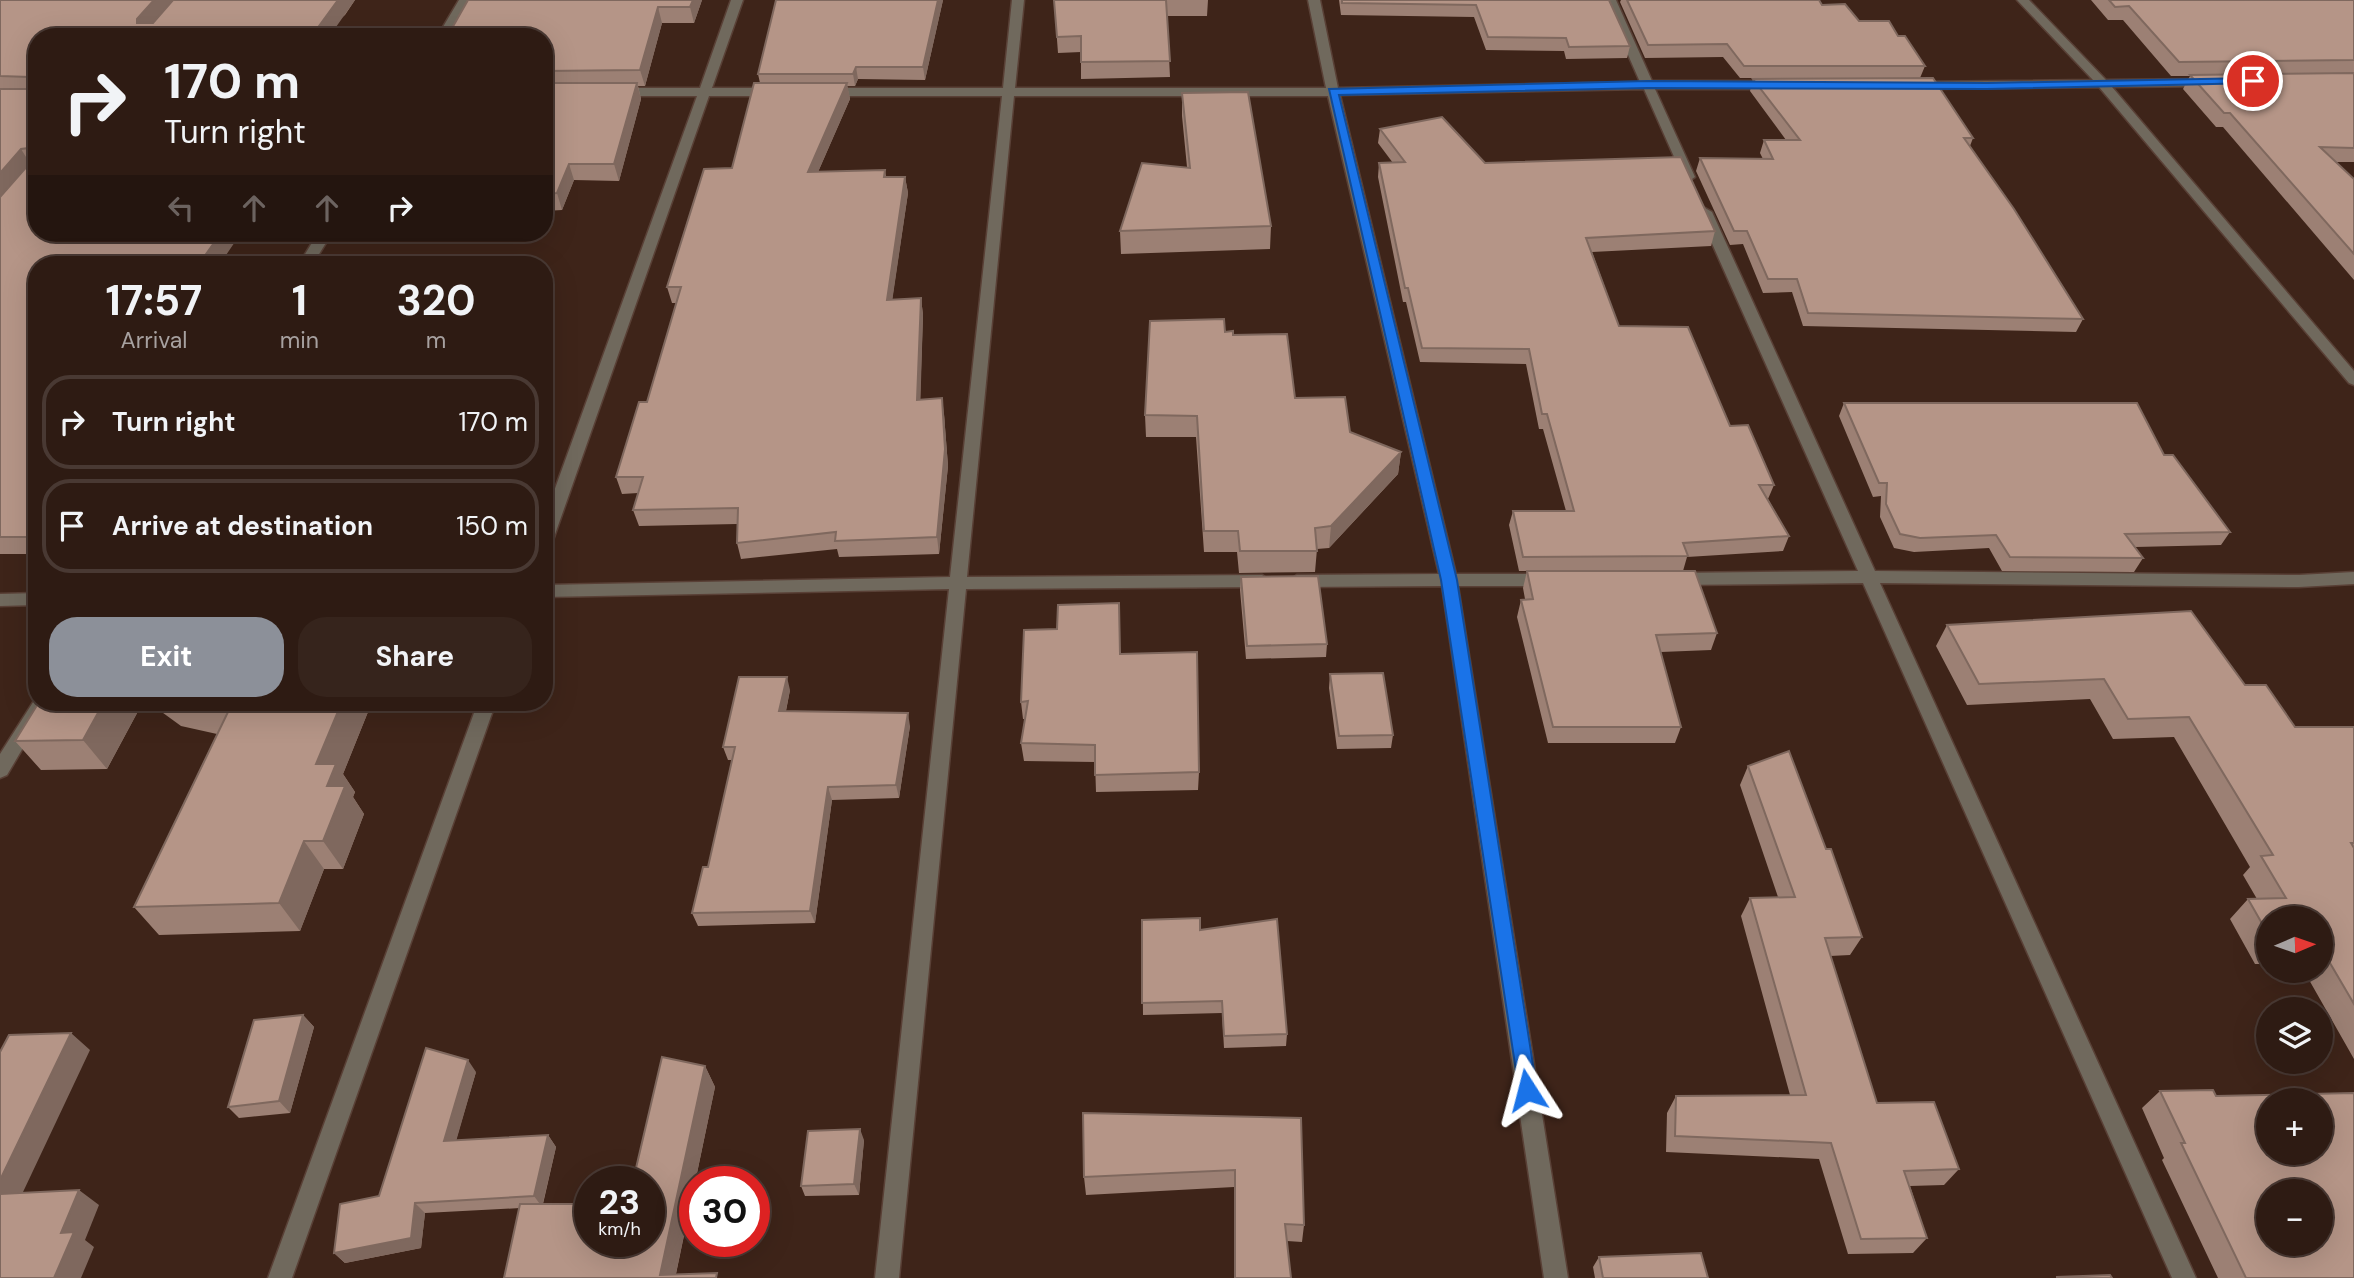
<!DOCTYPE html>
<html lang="en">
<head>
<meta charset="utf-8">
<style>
  body { margin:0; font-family:"DM Sans",sans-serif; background:#36241c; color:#f1f3f6; height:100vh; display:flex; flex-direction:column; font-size:26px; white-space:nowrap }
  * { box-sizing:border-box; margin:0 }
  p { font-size:23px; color:#a7a1a0 }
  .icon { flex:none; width:38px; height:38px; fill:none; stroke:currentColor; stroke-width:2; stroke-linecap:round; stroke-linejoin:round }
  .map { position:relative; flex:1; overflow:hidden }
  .sheet { position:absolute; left:28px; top:256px; width:525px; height:455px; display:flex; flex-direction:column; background:#2e1b13; border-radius:28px; box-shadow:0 7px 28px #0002,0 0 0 2px #493933 }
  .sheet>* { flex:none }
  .hud { position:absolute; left:28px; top:28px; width:525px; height:214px; border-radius:28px; box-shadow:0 7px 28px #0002,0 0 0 2px #493933; background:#2e1b13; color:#f1f3f6; overflow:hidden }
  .needle { width:46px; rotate:88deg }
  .controls { position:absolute; left:2256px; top:906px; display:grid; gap:14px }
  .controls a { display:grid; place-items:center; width:77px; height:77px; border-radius:50%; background:#2e1b13; box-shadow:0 7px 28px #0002,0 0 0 2px #493933; font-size:35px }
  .speed { position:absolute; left:574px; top:1166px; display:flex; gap:14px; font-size:35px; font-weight:700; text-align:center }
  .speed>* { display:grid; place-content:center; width:91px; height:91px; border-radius:50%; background:#2e1b13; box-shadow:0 7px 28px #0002,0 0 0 2px #493933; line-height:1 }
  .speed small { font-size:18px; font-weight:400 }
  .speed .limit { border:10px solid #d22; background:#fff; color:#111 }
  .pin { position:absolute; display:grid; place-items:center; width:60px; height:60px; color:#fff; margin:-30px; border:4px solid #fff; border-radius:50%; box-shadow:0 2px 7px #0007 }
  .me { position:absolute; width:77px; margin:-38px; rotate:351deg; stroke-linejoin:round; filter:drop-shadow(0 0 5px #0008) }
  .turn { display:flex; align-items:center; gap:24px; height:147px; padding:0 21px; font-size:32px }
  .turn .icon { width:91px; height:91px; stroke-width:2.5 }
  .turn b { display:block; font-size:49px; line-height:60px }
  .lanes { display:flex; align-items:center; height:66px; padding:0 21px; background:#0003; justify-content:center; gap:35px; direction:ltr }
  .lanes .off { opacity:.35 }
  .eta { display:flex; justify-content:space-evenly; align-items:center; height:119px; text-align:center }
  .eta b { font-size:42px; font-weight:700; line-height:49px }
  .primary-button { display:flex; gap:14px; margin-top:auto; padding:14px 21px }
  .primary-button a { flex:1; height:80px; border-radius:28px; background:#8c9099; color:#fff; font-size:28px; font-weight:700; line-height:80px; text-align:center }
  .primary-button a+a { background:#36241c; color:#f1f3f6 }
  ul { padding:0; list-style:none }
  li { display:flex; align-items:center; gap:21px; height:94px; margin:0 14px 10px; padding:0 7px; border:4px solid #493933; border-radius:28px }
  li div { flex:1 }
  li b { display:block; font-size:26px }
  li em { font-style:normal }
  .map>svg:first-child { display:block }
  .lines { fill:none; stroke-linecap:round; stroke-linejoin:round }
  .minor-casing { stroke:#594036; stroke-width:3 }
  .minor { fill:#70695d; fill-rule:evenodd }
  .wall { fill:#9c8074 }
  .shaded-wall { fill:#7f685e }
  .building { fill:#b59587; stroke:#7f685e; stroke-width:2; fill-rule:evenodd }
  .route { fill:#1a73e8; stroke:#114b97; stroke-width:2 }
</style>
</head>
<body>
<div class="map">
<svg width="2354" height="1278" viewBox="0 0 2354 1278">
  <rect width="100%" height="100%" fill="#3e2419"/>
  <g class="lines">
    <g class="minor-casing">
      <path id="minor" d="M 459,0 L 471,0 L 449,37 L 437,37 Z
        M 731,0 L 743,0 L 712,88 L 776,88 L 782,92 L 776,96 L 709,96 L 552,543 L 544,549 L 544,519 L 697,96 L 618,96 L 612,92 L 618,88 L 700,88 Z
        M 1012,0 L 1024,0 L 1015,88 L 1326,88 L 1308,0 L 1320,0 L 1338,88 L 1640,82 L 1604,0 L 1616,0 L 1652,81 L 1773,81 L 1779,85 L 1773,89 L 1655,89 L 1695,177 L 1689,181 L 1683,177 L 1644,89 L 1340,95 L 1456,574 L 1549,574 L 1557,580 L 1549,586 L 1458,586 L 1568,1278 L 1544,1278 L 1442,586 L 1297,587 L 1289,581 L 1297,575 L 1439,574 L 1328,96 L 1014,96 L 967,577 L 1262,575 L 1270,581 L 1262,587 L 966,589 L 899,1278 L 875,1278 L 949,589 L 544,597 L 544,585 L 950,577 L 1002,96 L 825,96 L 819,92 L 825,88 L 1003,88 Z
        M 2017,0 L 2029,0 L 2106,80 L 2215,79 L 2217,82 L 2211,86 L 2112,87 L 2354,371 L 2354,385 L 2349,383 L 2099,87 L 1913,89 L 1911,86 L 1917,82 L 2093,80 Z
        M 1705,208 L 1712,212 L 1875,571 L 2299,575 L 2354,572 L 2354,584 L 2299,587 L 1880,583 L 2196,1278 L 2172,1278 L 1863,583 L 1675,585 L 1667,579 L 1675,573 L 1858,571 L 1698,212 Z
        M 318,233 L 332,233 L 313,264 L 299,264 Z
        M 37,593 L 37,605 L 0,606 L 0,594 Z
        M 37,696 L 37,702 L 50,702 L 7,775 L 0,778 L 0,754 Z
        M 478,702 L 496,702 L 292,1278 L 268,1278 Z"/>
    </g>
    <use href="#minor" class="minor"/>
  </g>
  <path class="wall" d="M 0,0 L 355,0 L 345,15 L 37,264 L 37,554 L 0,554 Z
    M 468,0 L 702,0 L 694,23 L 662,23 L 645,86 L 638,86 L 641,99 L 619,181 L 574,180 L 562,210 L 544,211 L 544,37 Z
    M 943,0 L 925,80 L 858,79 L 855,86 L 847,86 L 850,99 L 818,172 L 885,170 L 886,177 L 905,177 L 908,193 L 892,300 L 921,298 L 923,315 L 920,400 L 944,414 L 948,466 L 939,554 L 839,557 L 837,549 L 741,559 L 737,543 L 737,524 L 639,526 L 633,510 L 638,493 L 622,494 L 616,477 L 647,402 L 677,303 L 672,303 L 667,287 L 732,168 L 760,83 L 758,74 Z
    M 1054,0 L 1208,0 L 1207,16 L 1167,16 L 1170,77 L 1081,79 L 1081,52 L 1058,53 Z
    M 1339,0 L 1609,0 L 1630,46 L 1627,58 L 1566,59 L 1564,51 L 1486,50 L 1474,17 L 1341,15 Z
    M 1621,0 L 1819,0 L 1822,5 L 1859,21 L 1898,36 L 1925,66 L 1920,78 L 1973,138 L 1970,146 L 2083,319 L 2076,332 L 1803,326 L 1792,292 L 1763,293 L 1743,244 L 1730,245 L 1696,171 L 1700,158 L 1763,159 L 1760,153 L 1764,140 L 1786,140 L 1750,91 L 1753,79 L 1863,78 L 1740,78 L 1723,57 L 1645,58 L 1620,2 Z
    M 2091,0 L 2354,0 L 2354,162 L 2336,162 L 2354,179 L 2354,280 L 2223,127 L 2216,127 L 2183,89 L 2190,76 L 2171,76 L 2123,20 L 2108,20 Z
    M 1182,93 L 1271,226 L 1270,249 L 1121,254 L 1120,231 L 1187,167 L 1182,116 Z
    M 1380,129 L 1485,163 L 1715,231 L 1711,246 L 1592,252 L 1619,326 L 1730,426 L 1774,485 L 1768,499 L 1789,536 L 1783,551 L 1687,557 L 1683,571 L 1519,571 L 1509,525 L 1513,511 L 1566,511 L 1543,429 L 1539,429 L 1526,364 L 1420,362 L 1406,302 L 1403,302 L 1378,177 L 1379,163 L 1393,163 L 1378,143 Z
    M 1225,332 L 1233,335 L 1295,398 L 1350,432 L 1401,452 L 1398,474 L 1329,548 L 1317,549 L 1315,572 L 1239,573 L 1237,552 L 1204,552 L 1196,437 L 1146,437 L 1145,415 Z
    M 1844,403 L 2164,455 L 2230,532 L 2221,545 L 2135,547 L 2143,558 L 2134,572 L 2002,571 L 1989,548 L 1914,552 L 1894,548 L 1880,517 L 1881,496 L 1873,497 L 1839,416 Z
    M 1527,571 L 1717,633 L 1711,650 L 1661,652 L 1681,727 L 1675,743 L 1548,743 L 1517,617 L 1521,600 L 1525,599 L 1523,588 Z
    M 1241,577 L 1327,644 L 1326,657 L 1246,659 L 1240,590 Z
    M 1947,625 L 2245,685 L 2295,727 L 2354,727 L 2354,1059 L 2304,971 L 2320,971 L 2320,919 L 2268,919 L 2268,964 L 2255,964 L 2230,919 L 2248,899 L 2257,899 L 2243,875 L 2250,867 L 2174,737 L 2113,739 L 2090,699 L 1967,705 L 1936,646 Z
    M 1121,654 L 1199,772 L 1198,790 L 1096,792 L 1095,762 L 1024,761 L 1021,743 L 1025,719 L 1023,719 L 1021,702 Z
    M 1330,674 L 1393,735 L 1391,748 L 1337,749 L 1329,688 Z
    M 790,690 L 786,711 L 910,726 L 899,798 L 832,800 L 815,923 L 698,926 L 692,913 L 708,867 L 732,760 L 728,760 L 723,747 Z
    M 39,702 L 143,702 L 107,769 L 41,770 L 15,741 Z
    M 148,702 L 372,702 L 343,774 L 355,792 L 353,797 L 364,814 L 343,869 L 324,869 L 300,931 L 159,935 L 134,907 L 217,734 L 181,726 Z
    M 1748,766 L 1826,849 L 1862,937 L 1850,955 L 1830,956 L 1877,1103 L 1959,1169 L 1944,1185 L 1910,1186 L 1927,1238 L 1913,1253 L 1848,1254 L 1819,1159 L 1666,1152 L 1667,1113 L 1676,1096 L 1790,1095 L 1741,916 L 1750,898 L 1778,897 L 1740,785 Z
    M 1142,920 L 1200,930 L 1287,1034 L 1286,1046 L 1224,1048 L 1222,1013 L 1143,1015 Z
    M 303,1015 L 314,1027 L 290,1113 L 239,1118 L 228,1107 Z
    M 705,1066 L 715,1087 L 676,1274 L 504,1278 L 520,1208 L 425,1213 L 421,1248 L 345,1263 L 334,1253 L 476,1072 L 456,1140 L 548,1135 L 556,1147 L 543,1204 L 649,1241 Z
    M 2160,1091 L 2216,1096 L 2354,1278 L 2218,1278 L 2162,1160 L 2164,1158 L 2142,1108 Z
    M 1301,1118 L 1304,1225 L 1302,1242 L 1287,1241 L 1291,1278 L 1234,1278 L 1234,1187 L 1086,1195 L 1084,1177 Z
    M 864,1140 L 859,1195 L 805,1196 L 801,1186 Z
    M 1599,1257 L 1708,1278 L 1595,1278 L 1593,1267 Z"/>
  <path class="shaded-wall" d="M 154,0 L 176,0 L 145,35 L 137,23 L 137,19 Z
    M 338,0 L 355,0 L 329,37 L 311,37 Z
    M 693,0 L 702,0 L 694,23 L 690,7 Z
    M 938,0 L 943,0 L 925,80 L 923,67 Z
    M 658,7 L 662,23 L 645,86 L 640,70 Z
    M 856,67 L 858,79 L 855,86 L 853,74 Z
    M 637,83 L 641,99 L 619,181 L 614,164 Z
    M 847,83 L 850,99 L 811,188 L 808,172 Z
    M 21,149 L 31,165 L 0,202 L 0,173 Z
    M 569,164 L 574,180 L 562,210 L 557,193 Z
    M 905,177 L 908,193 L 890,316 L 887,300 Z
    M 221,233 L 241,233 L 220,264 L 199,264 Z
    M 921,298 L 923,315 L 920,416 L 917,400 Z
    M 942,398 L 944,414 L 948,466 L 939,554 L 937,537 Z
    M 1401,452 L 1398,474 L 1329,548 L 1331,526 Z
    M 37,529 L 37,543 L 32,537 Z
    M 787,677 L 790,690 L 783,725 L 779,711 Z
    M 104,702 L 143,702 L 107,769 L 83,740 Z
    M 342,702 L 372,702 L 343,774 L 355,792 L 353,797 L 364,814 L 343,869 L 323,841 L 327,786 L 316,764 Z
    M 908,713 L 910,726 L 899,798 L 896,785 Z
    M 828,787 L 832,800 L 815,923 L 810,911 Z
    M 304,841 L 324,869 L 300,931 L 279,903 Z
    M 303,1015 L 314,1027 L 290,1113 L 279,1101 Z
    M 71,1033 L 90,1050 L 15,1209 L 0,1199 L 0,1180 Z
    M 468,1060 L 476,1072 L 453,1152 L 444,1141 Z
    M 705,1066 L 715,1087 L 675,1278 L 660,1275 Z
    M 860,1129 L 864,1140 L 859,1195 L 854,1184 Z
    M 548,1135 L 556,1147 L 542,1207 L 534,1196 Z
    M 79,1190 L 99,1205 L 85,1240 L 94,1247 L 81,1278 L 54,1278 L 61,1233 Z
    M 415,1203 L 425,1213 L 421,1248 L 345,1263 L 334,1253 Z"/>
  <path class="building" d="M 0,0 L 154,0 L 137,19 L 137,23 L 153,23 L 173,0 L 338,0 L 311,37 L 37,37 L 37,233 L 221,233 L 199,264 L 37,264 L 37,529 L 32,537 L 0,537 L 0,197 L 29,164 L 29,148 L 21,149 L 0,173 L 0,89 L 27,89 L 30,87 L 29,77 L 0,76 Z
    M 468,0 L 693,0 L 690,7 L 658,7 L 640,70 L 544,71 L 544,37 L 447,37 Z
    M 776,0 L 938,0 L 923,67 L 856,67 L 853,74 L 758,74 Z
    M 1054,0 L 1166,0 L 1170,61 L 1081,62 L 1081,36 L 1057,37 Z
    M 1342,0 L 1609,0 L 1630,46 L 1569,47 L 1566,38 L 1488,37 L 1476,5 L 1342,3 Z
    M 1627,0 L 1819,0 L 1822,5 L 1845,4 L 1859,21 L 1889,21 L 1898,36 L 1905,36 L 1925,66 L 1744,66 L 1727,44 L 1648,45 Z
    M 2109,0 L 2354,0 L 2354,60 L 2179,62 L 2129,6 L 2115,7 Z
    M 2354,73 L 2354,148 L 2320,147 L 2354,179 L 2354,254 L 2230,113 L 2224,113 L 2190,75 Z
    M 1933,78 L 1973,138 L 1964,138 L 2014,209 L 2083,319 L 1808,313 L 1797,279 L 1768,279 L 1747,231 L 1734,231 L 1700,158 L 1773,159 L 1764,140 L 1800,140 L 1753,79 Z
    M 544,83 L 637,83 L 614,164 L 569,164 L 557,193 L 544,194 Z
    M 754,83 L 847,83 L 808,172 L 885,170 L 884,177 L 905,177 L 887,300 L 921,298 L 917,400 L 942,398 L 945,449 L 937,537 L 835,541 L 836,532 L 737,543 L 738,508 L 633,510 L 643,477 L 616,477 L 639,402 L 647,402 L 681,287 L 667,287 L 704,169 L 732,168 Z
    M 1248,92 L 1271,226 L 1120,231 L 1142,163 L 1190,168 L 1182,93 Z
    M 1442,117 L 1485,163 L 1681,157 L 1715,231 L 1586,238 L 1619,326 L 1688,327 L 1730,426 L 1748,425 L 1774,485 L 1759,485 L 1789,536 L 1683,543 L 1688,556 L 1523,557 L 1513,511 L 1574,511 L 1547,414 L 1542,414 L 1529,349 L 1422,348 L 1408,288 L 1405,288 L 1379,163 L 1405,162 L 1380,129 Z
    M 1224,319 L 1225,332 L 1233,331 L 1233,335 L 1287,334 L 1295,398 L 1345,397 L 1350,432 L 1401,452 L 1331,526 L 1315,528 L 1317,551 L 1240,551 L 1238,531 L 1204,531 L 1197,416 L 1145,415 L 1150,321 Z
    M 1844,403 L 2137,403 L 2164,455 L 2173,455 L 2230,532 L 2125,534 L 2143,558 L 2010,557 L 1996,535 L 1920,538 L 1900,534 L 1886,504 L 1887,483 L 1879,483 Z
    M 1527,571 L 1695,571 L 1717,633 L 1656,635 L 1681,727 L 1553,727 L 1521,600 L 1533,599 Z
    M 1318,576 L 1327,644 L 1247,646 L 1241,577 Z
    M 1119,603 L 1120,654 L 1197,652 L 1199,772 L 1095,775 L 1095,745 L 1021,743 L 1028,701 L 1021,702 L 1024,630 L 1057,629 L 1058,605 Z
    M 2191,611 L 2245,685 L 2266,685 L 2295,727 L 2354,727 L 2354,843 L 2351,843 L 2354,848 L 2354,1004 L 2320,946 L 2320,919 L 2268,919 L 2268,934 L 2248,899 L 2286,898 L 2261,856 L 2273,855 L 2189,717 L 2128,719 L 2104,679 L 1979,684 L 1947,625 Z
    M 1383,673 L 1393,735 L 1339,736 L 1330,674 Z
    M 739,677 L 787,677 L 779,711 L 908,713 L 896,785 L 828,787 L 810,911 L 692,913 L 703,867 L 708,867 L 735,747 L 723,747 Z
    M 39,702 L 104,702 L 83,740 L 15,741 Z
    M 180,702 L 342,702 L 316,764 L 336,764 L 327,786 L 345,786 L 323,841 L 304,841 L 279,903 L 134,907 L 228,712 Z
    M 1789,751 L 1826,849 L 1831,849 L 1862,937 L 1825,938 L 1877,1103 L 1934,1102 L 1959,1169 L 1904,1171 L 1927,1238 L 1861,1239 L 1831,1143 L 1675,1136 L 1676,1096 L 1806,1095 L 1750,898 L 1795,897 L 1748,766 Z
    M 1200,918 L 1200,930 L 1277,919 L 1287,1034 L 1224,1036 L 1222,1001 L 1142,1003 L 1142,920 Z
    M 303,1015 L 279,1101 L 228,1107 L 254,1020 Z
    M 71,1033 L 0,1180 L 0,1052 L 9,1035 Z
    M 426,1048 L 468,1060 L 444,1141 L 548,1135 L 534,1196 L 415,1203 L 411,1238 L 334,1253 L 340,1204 L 379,1196 Z
    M 662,1057 L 705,1066 L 660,1275 L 717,1273 L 716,1278 L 504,1278 L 520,1204 L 590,1204 L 590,1241 L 649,1241 L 649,1181 L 633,1181 Z
    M 2213,1090 L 2216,1096 L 2354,1093 L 2354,1278 L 2246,1278 L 2181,1143 L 2185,1143 L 2160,1091 ZM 2268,1101 L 2320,1101 L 2320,1153 L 2268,1153 ZM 2268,1192 L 2320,1192 L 2320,1244 L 2268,1244 Z
    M 1083,1113 L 1301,1118 L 1304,1225 L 1285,1224 L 1291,1278 L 1235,1278 L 1235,1170 L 1084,1177 Z
    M 860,1129 L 854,1184 L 801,1186 L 808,1131 Z
    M 79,1190 L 61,1233 L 74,1232 L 54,1278 L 0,1278 L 0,1194 Z
    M 1701,1253 L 1708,1278 L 1603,1278 L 1599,1257 Z
    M 2110,1275 L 2112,1278 L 2056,1277 Z"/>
  <path class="route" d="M 2253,78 L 2257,79 L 2257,83 L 1987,89 L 1648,88 L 1339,95 L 1457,580 L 1537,1090 L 1534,1097 L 1527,1100 L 1520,1097 L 1441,580 L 1329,89 L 1648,81 L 1987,83 Z"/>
</svg>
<div class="controls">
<a><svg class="needle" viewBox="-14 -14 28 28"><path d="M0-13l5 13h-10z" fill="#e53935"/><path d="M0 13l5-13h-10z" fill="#a7a1a0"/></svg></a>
<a><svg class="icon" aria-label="layers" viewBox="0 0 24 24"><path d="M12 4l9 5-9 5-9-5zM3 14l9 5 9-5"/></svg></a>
<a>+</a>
<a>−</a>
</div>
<div class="speed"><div>23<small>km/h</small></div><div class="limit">30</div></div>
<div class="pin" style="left:2253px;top:81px;background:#d93025"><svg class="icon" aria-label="arrive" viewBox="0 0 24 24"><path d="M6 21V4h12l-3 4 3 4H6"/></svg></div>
<svg class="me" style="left:1527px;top:1090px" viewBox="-20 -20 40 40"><path d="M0-17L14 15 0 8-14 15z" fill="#1a73e8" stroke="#fff" stroke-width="4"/></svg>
<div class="hud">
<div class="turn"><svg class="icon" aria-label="right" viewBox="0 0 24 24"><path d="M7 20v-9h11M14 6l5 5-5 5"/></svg><div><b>170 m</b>Turn right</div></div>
<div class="lanes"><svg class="icon off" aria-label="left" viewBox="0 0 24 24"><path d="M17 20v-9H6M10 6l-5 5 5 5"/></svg><svg class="icon off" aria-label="ahead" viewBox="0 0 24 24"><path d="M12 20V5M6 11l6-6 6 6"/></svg><svg class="icon off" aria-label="ahead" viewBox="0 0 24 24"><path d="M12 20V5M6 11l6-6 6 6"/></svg><svg class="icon" aria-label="right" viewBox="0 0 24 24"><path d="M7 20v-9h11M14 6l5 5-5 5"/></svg></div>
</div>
<section class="sheet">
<div class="eta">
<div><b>17:57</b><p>Arrival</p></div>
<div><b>1</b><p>min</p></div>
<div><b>320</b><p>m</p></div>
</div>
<ul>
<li><svg class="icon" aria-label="right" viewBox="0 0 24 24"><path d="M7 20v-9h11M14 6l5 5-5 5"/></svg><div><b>Turn right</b></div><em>170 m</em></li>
<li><svg class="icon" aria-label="arrive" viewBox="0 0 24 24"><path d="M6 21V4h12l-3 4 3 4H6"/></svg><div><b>Arrive at destination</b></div><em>150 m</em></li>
</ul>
<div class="primary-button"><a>Exit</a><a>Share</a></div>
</section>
</div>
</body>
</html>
